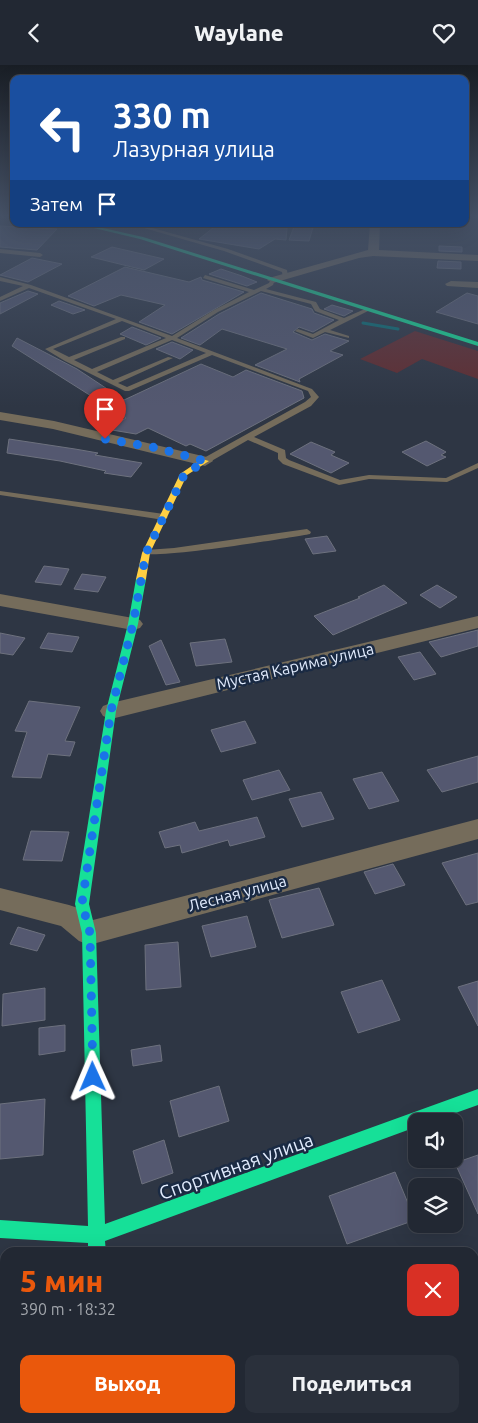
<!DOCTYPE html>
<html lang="ru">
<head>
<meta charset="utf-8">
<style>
  body { margin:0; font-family:Ubuntu,sans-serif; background:#2a303b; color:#f1f3f6; height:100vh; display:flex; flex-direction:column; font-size:19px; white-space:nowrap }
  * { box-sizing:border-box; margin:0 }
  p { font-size:16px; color:#a2a6ac }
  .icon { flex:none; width:28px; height:28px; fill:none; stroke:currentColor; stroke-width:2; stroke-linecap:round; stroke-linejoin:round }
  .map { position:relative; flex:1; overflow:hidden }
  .side { position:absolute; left:0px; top:1182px; width:479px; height:176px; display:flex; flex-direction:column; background:#222833; border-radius:15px 15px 0 0; box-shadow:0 5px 20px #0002,0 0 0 1px #3f444e }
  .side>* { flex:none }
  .banner { position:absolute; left:10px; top:10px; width:459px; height:152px; border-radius:10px; box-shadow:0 5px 20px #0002,0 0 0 1px #3f444e; background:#1a4fa0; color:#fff; overflow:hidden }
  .controls { position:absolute; left:408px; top:1048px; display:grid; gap:10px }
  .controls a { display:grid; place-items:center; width:55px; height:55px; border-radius:10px; background:#222833; box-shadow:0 5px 20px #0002,0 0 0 1px #3f444e; font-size:25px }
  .pin { position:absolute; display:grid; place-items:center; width:42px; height:42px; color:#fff; margin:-51px -21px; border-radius:50% 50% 50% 0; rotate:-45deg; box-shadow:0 0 5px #0007 }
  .pin .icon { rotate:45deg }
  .me { position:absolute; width:55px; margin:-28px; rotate:359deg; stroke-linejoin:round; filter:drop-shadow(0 0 4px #0008) }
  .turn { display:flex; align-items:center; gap:18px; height:105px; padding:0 20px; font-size:22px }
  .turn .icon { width:65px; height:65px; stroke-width:2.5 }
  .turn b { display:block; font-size:35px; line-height:42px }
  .then { display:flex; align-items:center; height:48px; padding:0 20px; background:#0003; gap:10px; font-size:19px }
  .round { display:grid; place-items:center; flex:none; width:52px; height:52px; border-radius:10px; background:#2a303b }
  .summary { display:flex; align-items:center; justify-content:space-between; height:85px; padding:0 20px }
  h1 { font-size:30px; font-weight:800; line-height:38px; color:#ea580c }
  .cta { display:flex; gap:10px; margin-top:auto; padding:10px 20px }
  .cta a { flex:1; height:58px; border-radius:10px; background:#ea580c; color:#fff; font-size:20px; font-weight:800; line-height:58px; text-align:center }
  .cta a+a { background:#2a303b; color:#f1f3f6 }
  header { display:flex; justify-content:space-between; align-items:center; height:65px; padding:0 20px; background:#222833; font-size:22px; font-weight:800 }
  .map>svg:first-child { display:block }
  .green { fill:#612d31 }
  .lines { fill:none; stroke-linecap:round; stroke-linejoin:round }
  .stream { stroke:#097077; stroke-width:3 }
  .building { fill:#545870; stroke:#6d717e }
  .lane { fill:#756c5b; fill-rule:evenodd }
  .street { fill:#756c5b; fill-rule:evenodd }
  .fast { fill:#16e098; fill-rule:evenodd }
  .slow { fill:#ffcf43; fill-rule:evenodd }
  .route { stroke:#1a73e8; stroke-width:9; stroke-dasharray:0 16.2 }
  .labels { text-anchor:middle; stroke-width:5; stroke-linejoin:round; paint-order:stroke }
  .street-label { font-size:16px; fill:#e2ecfe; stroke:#1a2a43 }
  .near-street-label { font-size:19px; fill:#e2ecfe; stroke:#1a2a43 }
</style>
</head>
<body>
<header><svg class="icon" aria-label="back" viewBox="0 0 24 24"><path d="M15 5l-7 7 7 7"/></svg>Waylane<svg class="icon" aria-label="heart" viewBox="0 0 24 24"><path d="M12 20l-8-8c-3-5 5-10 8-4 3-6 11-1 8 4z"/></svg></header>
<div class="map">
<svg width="478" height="1358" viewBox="0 0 478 1358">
  <rect width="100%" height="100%" fill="#2e3644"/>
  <path class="green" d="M 415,266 L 478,286 L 478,314 L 422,294 L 397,308 L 360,294 Z"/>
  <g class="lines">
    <path class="stream" d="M 363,258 L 398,264"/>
  </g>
  <path class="building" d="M 218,159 L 246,159 L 287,163 L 286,175 L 275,174 L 259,184 L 199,174 Z
    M 295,159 L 314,159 L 309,176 L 289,175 Z
    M 0,161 L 57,164 L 37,185 L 0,182 Z
    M 439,181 L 462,182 L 462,187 L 439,186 Z
    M 112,182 L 164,194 L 144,205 L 91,192 Z
    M 32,193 L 62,199 L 28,217 L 0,210 Z
    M 438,196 L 461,197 L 461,204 L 437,203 Z
    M 125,202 L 189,217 L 201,212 L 202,215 L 244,227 L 172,269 L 139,257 L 165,240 L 121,230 L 94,241 L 68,231 Z
    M 221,204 L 242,211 L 257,217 L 247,221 L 209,209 Z
    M 28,226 L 38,229 L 0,249 L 0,238 Z
    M 261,228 L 312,244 L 314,248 L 334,255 L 313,267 L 299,262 L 293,267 L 312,275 L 325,269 L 349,276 L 330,286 L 343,290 L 299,314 L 300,317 L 255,300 L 287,284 L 222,264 L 200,280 L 181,273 L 219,249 Z
    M 467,228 L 478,231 L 478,259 L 436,247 Z
    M 59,236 L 85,245 L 73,249 L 51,240 Z
    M 332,240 L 353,246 L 344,251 L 324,244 Z
    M 132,262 L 161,273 L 146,280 L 120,269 Z
    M 17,273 L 77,304 L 124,335 L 201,299 L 233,312 L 246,305 L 302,326 L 304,333 L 206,386 L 190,379 L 186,381 L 148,363 L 136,369 L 106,364 L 126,353 L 12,281 Z
    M 172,277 L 193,285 L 180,294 L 156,284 Z
    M 9,374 L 75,384 L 98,388 L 95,390 L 142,398 L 131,412 L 104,408 L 106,406 L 60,396 L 7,388 Z
    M 426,376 L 446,387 L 441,390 L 446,392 L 427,401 L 402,387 Z
    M 311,377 L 335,387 L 331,390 L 349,398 L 331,408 L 290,389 Z
    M 327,471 L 336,486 L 313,489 L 305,474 Z
    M 44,501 L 69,504 L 61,520 L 35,517 Z
    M 82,509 L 106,512 L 98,527 L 74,524 Z
    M 384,520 L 407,538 L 333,570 L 314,551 L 360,533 L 358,532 Z
    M 437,520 L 457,532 L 440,543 L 420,530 Z
    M 478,565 L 478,581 L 441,592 L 429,577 Z
    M 0,568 L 25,573 L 13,590 L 0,588 Z
    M 48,568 L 79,572 L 72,587 L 40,583 Z
    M 225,574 L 232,597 L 196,601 L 190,578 Z
    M 161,575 L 180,617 L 166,620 L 149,581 Z
    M 420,587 L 436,609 L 414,615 L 398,592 Z
    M 29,636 L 80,642 L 65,676 L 75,677 L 70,691 L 48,689 L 41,713 L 12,712 L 27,667 L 15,666 Z
    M 245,656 L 256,678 L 221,687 L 211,665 Z
    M 478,691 L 478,717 L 442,727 L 427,705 Z
    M 279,705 L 290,725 L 252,735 L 243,715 Z
    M 382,707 L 399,736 L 369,744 L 353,714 Z
    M 321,727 L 334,754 L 302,762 L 289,734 Z
    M 257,752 L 265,772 L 230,781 L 228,775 L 182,788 L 180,780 L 165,783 L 159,767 L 195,757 L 199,766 Z
    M 31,766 L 69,767 L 62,796 L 23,795 Z
    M 478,788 L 478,837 L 466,840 L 442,798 Z
    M 393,799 L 405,820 L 375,829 L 364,807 Z
    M 319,823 L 334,860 L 282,873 L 269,835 Z
    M 247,851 L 256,882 L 211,892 L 202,861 Z
    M 18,862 L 45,870 L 37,886 L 10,879 Z
    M 178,877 L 181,922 L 146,925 L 145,880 Z
    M 382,915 L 400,955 L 358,968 L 341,927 Z
    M 478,916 L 478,961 L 458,922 Z
    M 45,923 L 45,955 L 2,961 L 3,929 Z
    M 65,960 L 65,986 L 39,990 L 39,963 Z
    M 160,980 L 162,996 L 133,1001 L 131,985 Z
    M 219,1021 L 229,1056 L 179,1072 L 170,1036 Z
    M 45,1034 L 43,1090 L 0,1094 L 0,1039 Z
    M 164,1075 L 173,1108 L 142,1119 L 133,1086 Z
    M 478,1090 L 478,1149 L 455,1098 Z
    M 395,1107 L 415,1155 L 347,1179 L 329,1131 Z"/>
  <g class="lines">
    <path class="lane" d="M 130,159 L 138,159 L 228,184 L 287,205 L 288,212 L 283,213 L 282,207 L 224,186 Z
      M 0,184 L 40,188 L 43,190 L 40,192 L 0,188 Z
      M 205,210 L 254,225 L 269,218 L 271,214 L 275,214 L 273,220 L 266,224 L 316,237 L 320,244 L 344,253 L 365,244 L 370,245 L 330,265 L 349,271 L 349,273 L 325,267 L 313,273 L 295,266 L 298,264 L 313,269 L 339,255 L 315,246 L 311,239 L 261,226 L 218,247 L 177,273 L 312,324 L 319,332 L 311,341 L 254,372 L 285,385 L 286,393 L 289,395 L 340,415 L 369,410 L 446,413 L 478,398 L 478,403 L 447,417 L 369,414 L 339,420 L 283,399 L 278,394 L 278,388 L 248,375 L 208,398 L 202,398 L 202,394 L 305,337 L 311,332 L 308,326 L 212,290 L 129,326 L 125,326 L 65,296 L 45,284 L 116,254 L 29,223 L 0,236 L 0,232 L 23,221 L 0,216 L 0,212 L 31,220 L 172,271 L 214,245 L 249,227 L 203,213 ZM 122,256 L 166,273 L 92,304 L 74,295 L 125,274 L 125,272 L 121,272 L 69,292 L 53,284 ZM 172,275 L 206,288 L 127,322 L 118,318 L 173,293 L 168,292 L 113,315 L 97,307 Z
      M 0,426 L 164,449 L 168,452 L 164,455 L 0,430 Z
      M 307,464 L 311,467 L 310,469 C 290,473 150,495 142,488 L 146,485 L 174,483 Z"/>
    <path class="street" d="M 370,159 L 380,159 L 379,185 L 478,190 L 478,196 L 373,191 L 359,193 L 273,218 L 267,215 L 269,213 L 368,185 Z
      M 451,216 L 478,217 L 478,223 L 447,221 L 445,219 Z
      M 0,347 L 54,356 L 211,393 L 213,396 L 205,401 L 53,364 L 0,355 Z
      M 0,529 L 133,553 L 140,555 L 143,559 L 140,563 L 133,565 L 0,541 Z
      M 478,551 L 478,563 L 111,654 L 103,651 L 100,646 L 103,641 L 111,638 Z
      M 478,754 L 478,774 L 89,880 L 79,876 L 61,861 L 0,845 L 0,823 L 69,840 L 78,843 L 93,855 Z
      M 79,1354 L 117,1354 L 117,1358 L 79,1358 Z"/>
    <path class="fast" d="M 77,159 L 85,159 L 143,172 L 478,277 L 478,281 L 140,174 Z
      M 141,511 L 146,514 L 138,559 L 116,646 L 89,839 L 96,868 L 105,1159 L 478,1024 L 478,1040 L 433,1056 L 416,1056 L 416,1062 L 105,1176 L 106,1188 L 88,1188 L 88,1178 L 0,1173 L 0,1155 L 88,1161 L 82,868 L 75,839 L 106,646 L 128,559 L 136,514 Z"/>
    <path class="slow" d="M 202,394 L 209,396 L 187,410 L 150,488 L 146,514 L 144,516 L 138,516 L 136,514 L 142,488 L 180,409 Z"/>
  </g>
  <linearGradient id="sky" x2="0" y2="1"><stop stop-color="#191e25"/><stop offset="0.44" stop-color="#465267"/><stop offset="1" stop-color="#465267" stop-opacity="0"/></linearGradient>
  <rect width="478" height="342" fill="url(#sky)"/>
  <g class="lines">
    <path class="route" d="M 93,1012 L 90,868 L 82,838 L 111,646 L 133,559 L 146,488 L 184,410 L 205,396 L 157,383 L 105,374"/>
  </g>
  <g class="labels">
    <g class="street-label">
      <text transform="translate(295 601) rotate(-13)" y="6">Мустая Карима улица</text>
      <text transform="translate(237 828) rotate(-15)" y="6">Лесная улица</text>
    </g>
    <g class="near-street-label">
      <text transform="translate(236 1101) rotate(-20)" y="7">Спортивная улица</text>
    </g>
  </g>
</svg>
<div class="controls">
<a><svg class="icon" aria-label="sound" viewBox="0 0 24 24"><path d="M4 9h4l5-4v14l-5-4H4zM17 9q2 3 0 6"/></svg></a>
<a><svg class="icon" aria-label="layers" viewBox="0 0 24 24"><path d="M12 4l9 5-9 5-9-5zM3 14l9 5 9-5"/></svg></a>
</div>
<div class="pin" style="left:105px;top:374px;background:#d93025"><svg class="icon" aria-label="arrive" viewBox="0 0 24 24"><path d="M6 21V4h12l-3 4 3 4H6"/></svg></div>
<svg class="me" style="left:93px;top:1012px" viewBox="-20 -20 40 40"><path d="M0-17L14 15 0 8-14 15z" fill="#1a73e8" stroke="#fff" stroke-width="4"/></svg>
<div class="banner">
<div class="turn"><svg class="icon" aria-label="left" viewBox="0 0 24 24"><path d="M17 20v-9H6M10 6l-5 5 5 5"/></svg><div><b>330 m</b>Лазурная улица</div></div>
<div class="then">Затем<svg class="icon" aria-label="arrive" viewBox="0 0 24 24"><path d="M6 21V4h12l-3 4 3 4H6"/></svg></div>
</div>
<section class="side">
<div class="summary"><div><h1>5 мин</h1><p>390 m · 18:32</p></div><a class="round" style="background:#d93025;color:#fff"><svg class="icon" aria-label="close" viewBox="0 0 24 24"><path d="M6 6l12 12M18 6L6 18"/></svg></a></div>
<div class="cta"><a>Выход</a><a>Поделиться</a></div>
</section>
</div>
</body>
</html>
